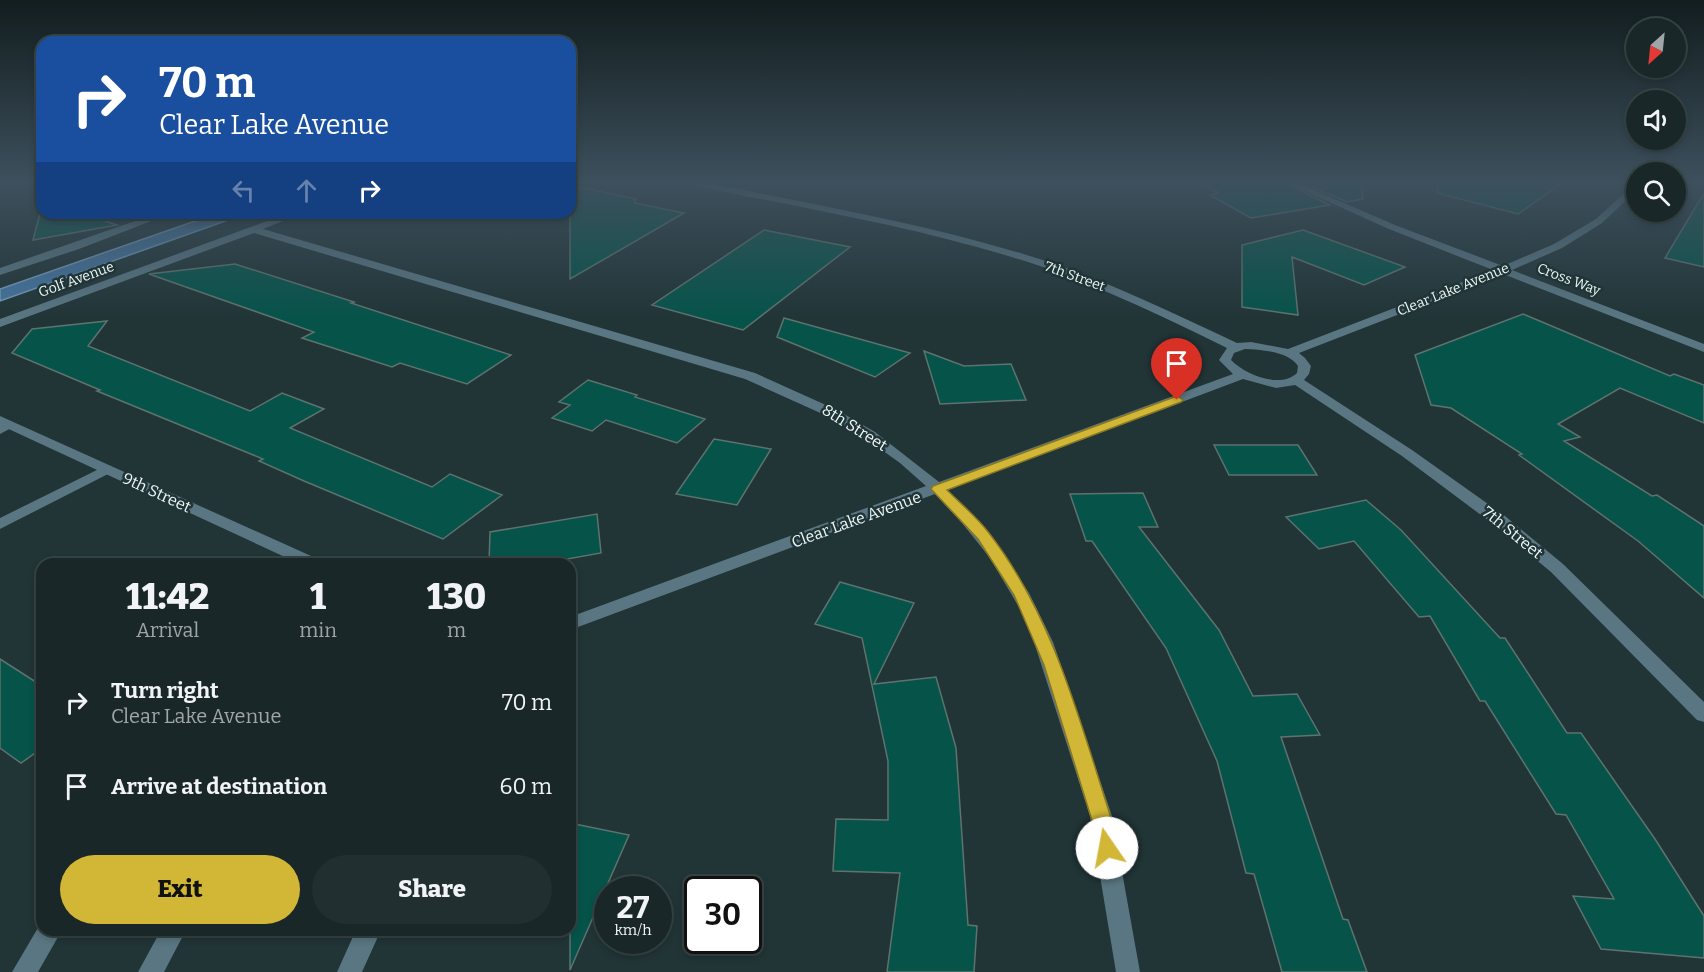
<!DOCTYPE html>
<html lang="en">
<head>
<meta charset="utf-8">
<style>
  body { margin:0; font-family:Bitter,serif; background:#222f30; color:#f1f3f6; height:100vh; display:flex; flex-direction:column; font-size:22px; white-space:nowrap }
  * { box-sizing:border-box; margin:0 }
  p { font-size:20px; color:#9fa5a8 }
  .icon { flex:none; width:33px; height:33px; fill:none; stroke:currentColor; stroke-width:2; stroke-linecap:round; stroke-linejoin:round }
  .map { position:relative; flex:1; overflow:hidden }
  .sheet { position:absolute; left:36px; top:558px; width:540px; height:378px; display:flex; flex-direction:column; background:#192728; border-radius:18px; box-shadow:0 3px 9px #0003,0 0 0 2px #374445 }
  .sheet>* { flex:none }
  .guide { position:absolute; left:36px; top:36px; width:540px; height:183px; border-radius:18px; box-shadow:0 3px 9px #0003,0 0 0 2px #374445; background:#1a4fa0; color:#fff; overflow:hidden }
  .needle { width:39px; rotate:207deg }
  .controls { position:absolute; left:1626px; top:18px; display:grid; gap:12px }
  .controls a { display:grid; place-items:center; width:60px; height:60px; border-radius:50%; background:#192728; box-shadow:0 3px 9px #0003,0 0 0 2px #374445; font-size:30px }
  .speed { position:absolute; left:594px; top:876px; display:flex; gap:12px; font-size:30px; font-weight:700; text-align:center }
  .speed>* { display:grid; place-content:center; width:78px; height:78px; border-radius:50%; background:#192728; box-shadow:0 3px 9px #0003,0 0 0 2px #374445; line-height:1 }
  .speed small { font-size:15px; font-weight:400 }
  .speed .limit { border:3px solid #111; border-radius:9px; background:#fff; color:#111 }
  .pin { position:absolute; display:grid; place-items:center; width:51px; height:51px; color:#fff; margin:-62px -26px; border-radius:50% 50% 50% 0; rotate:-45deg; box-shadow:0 0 6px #0007 }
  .pin .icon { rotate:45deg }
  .me { position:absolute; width:66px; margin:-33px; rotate:348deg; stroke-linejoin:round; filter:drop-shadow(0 0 4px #0008) }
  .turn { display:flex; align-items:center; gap:21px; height:126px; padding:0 24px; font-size:27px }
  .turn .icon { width:78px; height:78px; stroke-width:2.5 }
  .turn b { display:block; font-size:42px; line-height:51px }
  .lanes { display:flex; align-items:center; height:57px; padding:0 24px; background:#0003; justify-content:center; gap:30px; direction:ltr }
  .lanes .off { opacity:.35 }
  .eta { display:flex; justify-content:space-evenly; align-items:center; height:102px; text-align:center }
  .eta b { font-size:36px; font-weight:800; line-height:42px }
  .primary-button { display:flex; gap:12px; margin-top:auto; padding:12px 24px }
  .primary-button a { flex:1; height:69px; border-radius:36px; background:#d2b736; color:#111; font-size:24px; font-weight:800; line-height:69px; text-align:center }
  .primary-button a+a { background:#222f30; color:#f1f3f6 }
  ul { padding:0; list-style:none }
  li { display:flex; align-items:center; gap:18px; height:84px; padding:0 24px }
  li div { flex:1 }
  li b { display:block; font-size:22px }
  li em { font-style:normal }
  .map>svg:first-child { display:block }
  .water { fill:#4475a0; stroke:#769cba; stroke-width:1.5 }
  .building { fill:#06534a; stroke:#5e726e; stroke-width:1.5 }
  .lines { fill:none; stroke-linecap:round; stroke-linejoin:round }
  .lane { fill:#597682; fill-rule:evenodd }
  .street { fill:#597682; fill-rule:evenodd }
  .route { fill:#d2b736; stroke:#887723; stroke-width:1.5 }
  .labels { text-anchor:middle; stroke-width:5; stroke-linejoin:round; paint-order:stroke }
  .far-street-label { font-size:14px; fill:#ebf7f8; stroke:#213436 }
  .street-label { font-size:16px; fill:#ebf7f8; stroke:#213436 }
</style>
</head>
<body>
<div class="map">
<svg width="1704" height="972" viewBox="0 0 1704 972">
  <rect width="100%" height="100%" fill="#213436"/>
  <path class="water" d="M 218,213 L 248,213 L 0,301 L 0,289 Z"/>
  <path class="building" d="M 1200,183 L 1285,183 L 1330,205 L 1251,218 L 1210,195 L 1219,193 Z
    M 1303,183 L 1361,183 L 1363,199 L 1347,202 Z
    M 1439,183 L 1562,183 L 1518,214 L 1437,193 Z
    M 570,185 L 636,199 L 635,203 L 684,213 L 570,279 Z
    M 1704,193 L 1704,267 L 1665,258 Z
    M 42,206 L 42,213 L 82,213 L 117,225 L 33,240 Z
    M 764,230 L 850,247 L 743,330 L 652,305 Z
    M 1303,230 L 1405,267 L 1364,285 L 1292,257 L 1298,315 L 1242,307 L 1242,245 Z
    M 235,264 L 354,302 L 351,303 L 511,355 L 467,384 L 400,363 L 392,367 L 302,338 L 314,332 L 149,274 Z
    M 1523,314 L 1670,376 L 1674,374 L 1704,385 L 1704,423 L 1620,388 L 1558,424 L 1580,437 L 1564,441 L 1652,496 L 1657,495 L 1704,526 L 1704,598 L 1638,541 L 1519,455 L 1522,454 L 1451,408 L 1431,405 L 1415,355 Z
    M 784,318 L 910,353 L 875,377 L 777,337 Z
    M 107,321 L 88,346 L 250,411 L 282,393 L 324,409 L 290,428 L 432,487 L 450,474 L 502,495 L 443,539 L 304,481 L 259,461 L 263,459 L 97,391 L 100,390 L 12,353 L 32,329 Z
    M 924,351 L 964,366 L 1011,364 L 1026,400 L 940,404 Z
    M 588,380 L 637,395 L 635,397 L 705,419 L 677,443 L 606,420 L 592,431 L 552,418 L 570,405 L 559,402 Z
    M 714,439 L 771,449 L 737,505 L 676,494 Z
    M 1214,445 L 1298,445 L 1317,475 L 1229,475 Z
    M 1143,493 L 1158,527 L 1139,527 L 1219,630 L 1253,696 L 1297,694 L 1320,735 L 1281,737 L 1343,919 L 1348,920 L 1367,972 L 1282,972 L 1254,874 L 1246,873 L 1217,761 L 1166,648 L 1092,541 L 1086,541 L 1070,494 Z
    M 1366,500 L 1401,530 L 1500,638 L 1505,638 L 1567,733 L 1581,733 L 1655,839 L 1704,916 L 1704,958 L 1601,949 L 1573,896 L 1614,899 L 1566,815 L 1556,814 L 1485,701 L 1480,701 L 1430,616 L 1419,617 L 1354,541 L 1319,549 L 1286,517 Z
    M 597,514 L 601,553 L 539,564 L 489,564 L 490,532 Z
    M 840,582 L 914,603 L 874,684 L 936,677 L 956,748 L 968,925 L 977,926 L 974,972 L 887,972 L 900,873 L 833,871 L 836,819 L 888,820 L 888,761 L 862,638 L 815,624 Z
    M 0,659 L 42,686 L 42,748 L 21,763 L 0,748 Z
    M 570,823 L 629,835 L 570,970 Z"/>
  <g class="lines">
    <path class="lane" d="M 10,421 L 17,425 L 0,434 L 0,425 Z
      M 107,465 L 114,469 L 112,472 L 0,529 L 0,518 Z
      M 42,921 L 42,930 L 62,930 L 38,972 L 12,972 Z
      M 161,930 L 186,930 L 164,972 L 138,972 Z"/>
    <path class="street" d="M 692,183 L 708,183 C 822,206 938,226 1049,262 C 1114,284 1175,314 1237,343 L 1251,342 L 1288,349 L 1493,270 L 1389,229 L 1287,183 L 1298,183 L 1395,225 L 1503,266 L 1554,244 L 1596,219 L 1633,185 L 1636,184 L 1636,191 L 1602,223 L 1562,248 L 1512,270 L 1704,344 L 1704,352 L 1503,274 L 1299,353 L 1305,358 L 1311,366 L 1309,374 L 1304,380 L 1412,450 L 1505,516 L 1563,564 L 1704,702 L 1704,722 L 1697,720 L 1551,572 L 1493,524 L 1402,456 L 1295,385 L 1276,388 L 1243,379 L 948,490 L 973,516 L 1001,551 L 1029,593 L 1053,642 L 1112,816 L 1140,972 L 1116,972 L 1090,816 L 1034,642 L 1020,609 L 990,558 L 962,523 L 935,494 L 570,630 L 570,617 L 926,486 L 900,463 L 865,438 L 827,416 L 745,379 L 254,233 L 0,327 L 0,319 L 289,213 L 303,213 L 263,229 L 755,373 L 837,410 L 875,432 L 939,482 L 1233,374 L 1219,360 L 1227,348 C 1166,318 1106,289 1043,267 C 930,229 812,210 696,186 ZM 1245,349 C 1262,350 1288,351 1298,366 L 1297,373 C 1280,389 1246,375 1231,360 L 1234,353 Z
      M 158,213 L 172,213 L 79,249 L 0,275 L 0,268 Z
      M 0,416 L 320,560 L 322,564 L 300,564 L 0,425 Z
      M 356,930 L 381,930 L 362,972 L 337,972 Z"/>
  </g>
  <linearGradient id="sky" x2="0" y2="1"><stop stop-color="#121d1e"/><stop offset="0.57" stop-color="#3d505d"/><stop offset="1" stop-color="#3d505d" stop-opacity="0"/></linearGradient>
  <rect width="1704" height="319" fill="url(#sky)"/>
  <path class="route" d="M 1177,396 L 1183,400 L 1181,402 L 947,490 C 961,504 977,517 989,533 C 1055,618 1081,726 1114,827 L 1117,848 L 1114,854 L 1107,857 L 1100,854 L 1094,827 L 1044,665 L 1014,595 L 978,539 L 931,489 L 933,486 Z"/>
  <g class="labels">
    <g class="far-street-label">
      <text transform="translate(1075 276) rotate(20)" y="5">7th Street</text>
      <text transform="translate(76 279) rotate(-20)" y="5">Golf Avenue</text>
      <text transform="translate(1569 279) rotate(21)" y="5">Cross Way</text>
      <text transform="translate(1453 289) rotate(-22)" y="5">Clear Lake Avenue</text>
    </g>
    <g class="street-label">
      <text transform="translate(855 427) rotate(32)" y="6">8th Street</text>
      <text transform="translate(157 492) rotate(25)" y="6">9th Street</text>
      <text transform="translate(856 519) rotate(-20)" y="6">Clear Lake Avenue</text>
      <text transform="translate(1513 532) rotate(39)" y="6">7th Street</text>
    </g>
  </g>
</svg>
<div class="controls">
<a><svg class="needle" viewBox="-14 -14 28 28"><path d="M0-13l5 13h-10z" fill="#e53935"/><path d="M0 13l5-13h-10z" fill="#9fa5a8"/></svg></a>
<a><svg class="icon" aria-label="sound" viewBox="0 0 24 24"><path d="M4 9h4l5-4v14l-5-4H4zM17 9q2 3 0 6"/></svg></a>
<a><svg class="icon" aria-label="search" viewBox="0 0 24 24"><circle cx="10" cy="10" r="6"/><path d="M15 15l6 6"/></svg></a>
</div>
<div class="speed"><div>27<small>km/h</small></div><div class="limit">30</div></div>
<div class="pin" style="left:1177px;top:400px;background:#d93025"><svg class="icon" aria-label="arrive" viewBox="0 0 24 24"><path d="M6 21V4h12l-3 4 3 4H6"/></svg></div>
<svg class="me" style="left:1107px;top:848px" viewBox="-20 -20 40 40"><circle r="19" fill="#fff"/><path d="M0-13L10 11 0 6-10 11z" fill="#d2b736"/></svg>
<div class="guide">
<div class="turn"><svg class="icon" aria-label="right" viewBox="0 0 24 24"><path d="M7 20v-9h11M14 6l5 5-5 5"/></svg><div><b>70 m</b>Clear Lake Avenue</div></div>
<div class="lanes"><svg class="icon off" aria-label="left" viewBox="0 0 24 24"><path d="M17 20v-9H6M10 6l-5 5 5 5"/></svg><svg class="icon off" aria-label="ahead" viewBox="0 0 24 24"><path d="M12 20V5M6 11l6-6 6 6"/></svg><svg class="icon" aria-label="right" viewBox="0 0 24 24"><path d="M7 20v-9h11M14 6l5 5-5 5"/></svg></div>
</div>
<section class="sheet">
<div class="eta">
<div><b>11:42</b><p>Arrival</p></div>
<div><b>1</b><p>min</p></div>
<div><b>130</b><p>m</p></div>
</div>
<ul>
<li><svg class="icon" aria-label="right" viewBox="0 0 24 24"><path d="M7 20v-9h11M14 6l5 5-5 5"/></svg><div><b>Turn right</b><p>Clear Lake Avenue</p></div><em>70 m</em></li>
<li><svg class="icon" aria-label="arrive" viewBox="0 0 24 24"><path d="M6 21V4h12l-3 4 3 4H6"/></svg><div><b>Arrive at destination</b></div><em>60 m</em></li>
</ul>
<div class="primary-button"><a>Exit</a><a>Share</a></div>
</section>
</div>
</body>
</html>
